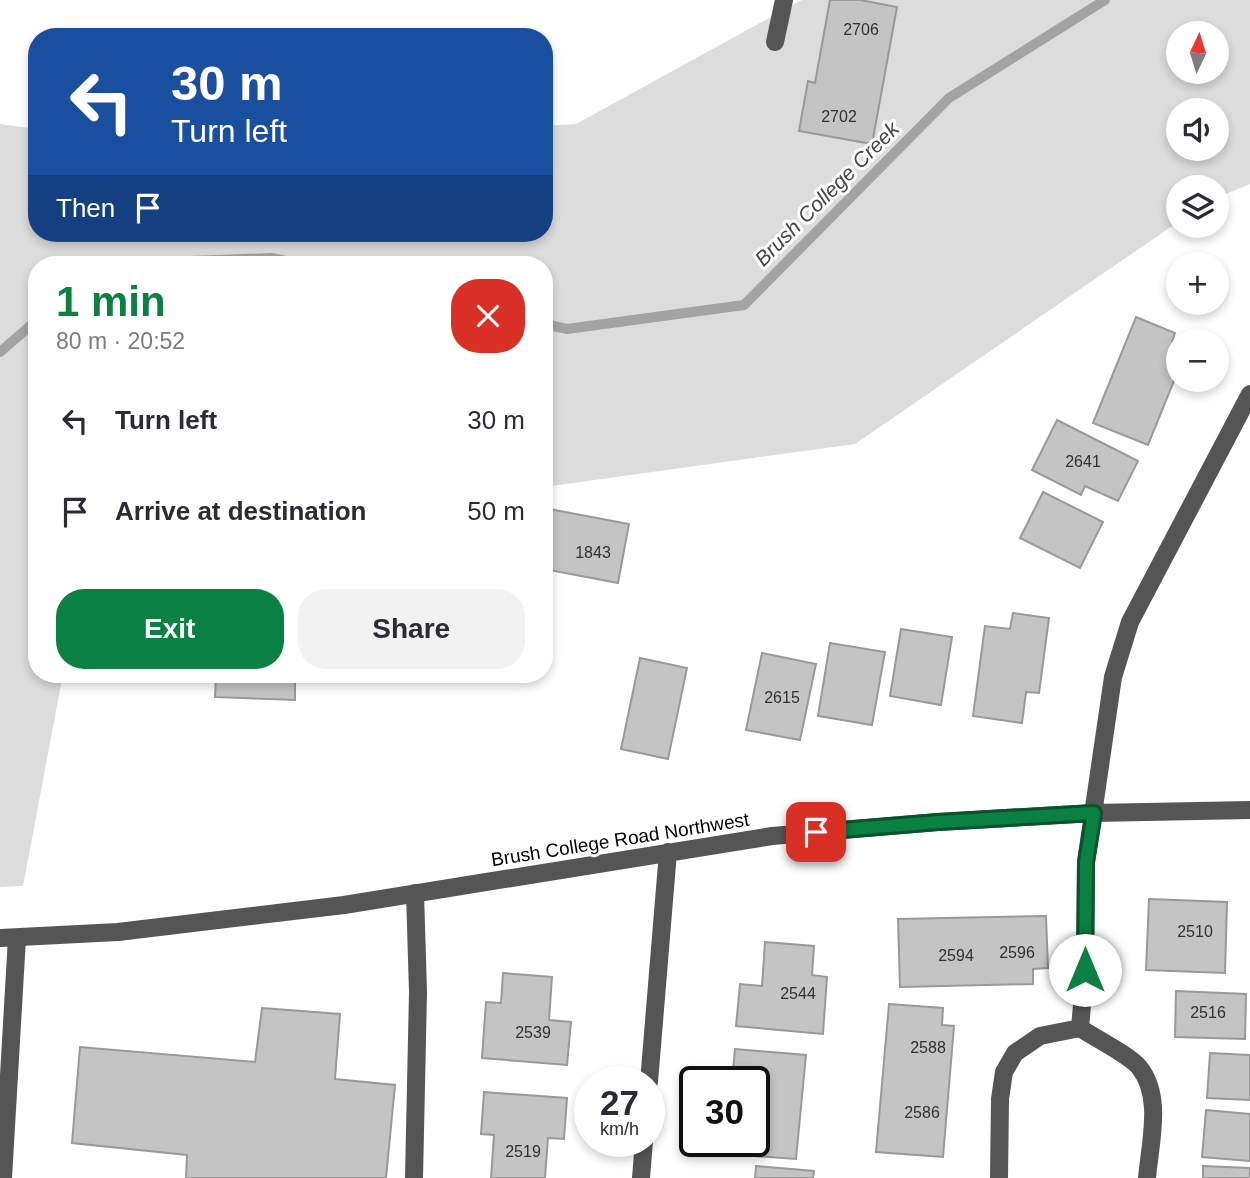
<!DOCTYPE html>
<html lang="en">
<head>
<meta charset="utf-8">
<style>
  body { margin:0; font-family:Arial,sans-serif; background:#f2f2f3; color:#2b2b33; height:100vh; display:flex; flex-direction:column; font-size:26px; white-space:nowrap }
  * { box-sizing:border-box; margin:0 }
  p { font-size:23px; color:#7c7c81 }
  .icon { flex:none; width:38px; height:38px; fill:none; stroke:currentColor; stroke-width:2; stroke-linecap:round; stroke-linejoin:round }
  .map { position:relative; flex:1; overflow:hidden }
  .drawer { position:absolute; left:28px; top:256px; width:525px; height:427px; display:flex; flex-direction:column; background:#fff; border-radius:28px; box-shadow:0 4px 10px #0003 }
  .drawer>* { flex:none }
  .hud { position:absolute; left:28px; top:28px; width:525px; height:214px; border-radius:28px; box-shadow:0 4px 10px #0003; background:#1a4fa0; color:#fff; overflow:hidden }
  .needle { width:46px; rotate:4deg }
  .fabs { position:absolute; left:1166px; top:21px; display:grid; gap:14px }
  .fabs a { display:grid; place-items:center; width:63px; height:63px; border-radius:50%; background:#fff; box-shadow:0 4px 10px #0003; font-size:35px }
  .speed { position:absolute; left:574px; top:1066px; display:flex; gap:14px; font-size:35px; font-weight:700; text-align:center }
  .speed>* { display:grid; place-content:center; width:91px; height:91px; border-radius:50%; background:#fff; box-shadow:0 4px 10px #0003; line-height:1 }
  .speed small { font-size:18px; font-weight:400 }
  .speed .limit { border:4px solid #111; border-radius:10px; background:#fff; color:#111 }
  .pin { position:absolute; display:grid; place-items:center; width:60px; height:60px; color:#fff; margin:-30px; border-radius:14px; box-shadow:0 4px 10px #0006 }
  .me { position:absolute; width:77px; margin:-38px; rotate:0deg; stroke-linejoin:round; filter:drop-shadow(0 0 5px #0008) }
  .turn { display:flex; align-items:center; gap:24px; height:147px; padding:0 28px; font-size:32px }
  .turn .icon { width:91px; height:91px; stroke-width:2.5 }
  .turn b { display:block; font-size:49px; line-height:60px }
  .then { display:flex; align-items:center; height:66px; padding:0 28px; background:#0003; gap:14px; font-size:26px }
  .round { display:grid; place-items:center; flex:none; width:74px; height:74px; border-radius:28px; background:#f2f2f3 }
  .head { display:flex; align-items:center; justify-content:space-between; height:119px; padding:0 28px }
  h1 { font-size:42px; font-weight:800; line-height:52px; color:#0b8043 }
  .cta { display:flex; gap:14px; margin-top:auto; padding:14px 28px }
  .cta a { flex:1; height:80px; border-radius:28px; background:#0b8043; color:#fff; font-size:28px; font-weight:800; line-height:80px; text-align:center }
  .cta a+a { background:#f2f2f3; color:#2b2b33 }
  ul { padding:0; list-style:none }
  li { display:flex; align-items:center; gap:21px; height:91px; padding:0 28px }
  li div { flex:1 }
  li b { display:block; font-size:26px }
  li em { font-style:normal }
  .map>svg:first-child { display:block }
  .green { fill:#dcdcdc; fill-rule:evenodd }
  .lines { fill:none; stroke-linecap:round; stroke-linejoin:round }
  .stream { stroke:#a3a3a3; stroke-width:10 }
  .building { fill:#c4c4c4; stroke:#999; stroke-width:2 }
  .minor { stroke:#555; stroke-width:18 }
  .route-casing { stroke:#07532c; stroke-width:18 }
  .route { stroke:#0b8043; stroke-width:12 }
  .labels { text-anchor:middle; stroke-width:6; stroke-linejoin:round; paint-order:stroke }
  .number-label { font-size:16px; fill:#313131 }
  .street-label { font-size:19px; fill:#000; stroke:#fff }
  .water-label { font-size:21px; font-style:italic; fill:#444; stroke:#fff }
</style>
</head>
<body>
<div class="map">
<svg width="1250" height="1178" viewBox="0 0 1250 1178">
  <rect width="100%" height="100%" fill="#fff"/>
  <path class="green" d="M 802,0 L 1250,0 L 1250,184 L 1216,198 L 1216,187 L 1178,187 L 1178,222 L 855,444 L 544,487 L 544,264 L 37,264 L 37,674 L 63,674 L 23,886 L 0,887 L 0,124 L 37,129 L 37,233 L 544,233 L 544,126 L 576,124 ZM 1178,33 L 1216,33 L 1216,72 L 1178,72 ZM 1178,110 L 1216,110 L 1216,149 L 1178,149 Z"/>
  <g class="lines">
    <path class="stream" d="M 106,264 L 273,258 L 299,264
      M 544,324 L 567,329 L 744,305 L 949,98 L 1105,0
      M 0,352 L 37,320"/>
  </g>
  <path class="building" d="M 830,0 L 860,0 L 897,7 L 872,144 L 799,131 L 808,81 L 815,83 Z
    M 1136,317 L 1175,333 L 1168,353 L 1178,357 L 1178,371 L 1148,445 L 1093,423 Z
    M 1057,420 L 1138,461 L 1118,501 L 1085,486 L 1081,495 L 1032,470 Z
    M 1043,492 L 1103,522 L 1080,568 L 1020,538 Z
    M 544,508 L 629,524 L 618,583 L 544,569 Z
    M 1013,613 L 1049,618 L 1039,693 L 1026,692 L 1022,723 L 973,716 L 985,626 L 1010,629 Z
    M 901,629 L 952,637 L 941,705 L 890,696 Z
    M 830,643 L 885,652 L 872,725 L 818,716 Z
    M 762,653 L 816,664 L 800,740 L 746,730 Z
    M 640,658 L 687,668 L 668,759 L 621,749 Z
    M 216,674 L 295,674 L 295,700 L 215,697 Z
    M 1149,899 L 1227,902 L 1225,973 L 1146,970 Z
    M 1046,916 L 1048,968 L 1033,969 L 1033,984 L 900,987 L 898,919 Z
    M 765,942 L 814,946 L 812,975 L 827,977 L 823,1034 L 736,1026 L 740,984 L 762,986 Z
    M 503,973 L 552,977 L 549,1020 L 571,1022 L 567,1065 L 482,1058 L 486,1002 L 501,1003 Z
    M 1176,991 L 1246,994 L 1245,1039 L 1175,1037 Z
    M 889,1004 L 943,1008 L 942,1025 L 954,1026 L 943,1157 L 876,1152 Z
    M 262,1008 L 340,1014 L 335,1079 L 395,1085 L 386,1178 L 186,1178 L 187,1155 L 72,1143 L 80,1047 L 255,1062 Z
    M 735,1049 L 806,1055 L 796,1159 L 742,1155 L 743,1141 L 754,1141 L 754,1082 L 732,1082 Z
    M 1210,1053 L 1250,1055 L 1250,1100 L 1207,1098 Z
    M 484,1092 L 567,1098 L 564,1139 L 548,1138 L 545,1178 L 491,1178 L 494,1135 L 481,1134 Z
    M 1206,1110 L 1250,1114 L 1250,1161 L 1202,1157 Z
    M 756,1166 L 814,1171 L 813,1178 L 755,1178 Z
    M 1203,1166 L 1250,1168 L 1250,1178 L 1203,1178 Z"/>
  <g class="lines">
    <path class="minor" d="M 775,42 L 784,0
      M 0,938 L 118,932 L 344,905 L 772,836 L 938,822 L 1094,813 L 1250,810
      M 1080,1028 L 1085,970 L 1086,862 L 1113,677 L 1130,622 L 1250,394
      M 649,1082 L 668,852
      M 3,1178 L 17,938
      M 414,1178 L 418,992 L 415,893
      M 641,1178 L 644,1141
      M 999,1178 L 1000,1099 L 1004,1072 L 1015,1053 L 1040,1036 L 1080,1028 C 1095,1038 1129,1055 1139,1067 C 1163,1096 1150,1143 1147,1178"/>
  </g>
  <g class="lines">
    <g class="route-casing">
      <path id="route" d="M 816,832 L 938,822 L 1094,813 L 1086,862 L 1085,970"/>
    </g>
    <use href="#route" class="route"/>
  </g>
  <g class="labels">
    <g class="number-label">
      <text x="861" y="35">2706</text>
      <text x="839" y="122">2702</text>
      <text x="1083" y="467">2641</text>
      <text x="593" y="558">1843</text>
      <text x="782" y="703">2615</text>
      <text x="1195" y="937">2510</text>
      <text x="1017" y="958">2596</text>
      <text x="956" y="961">2594</text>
      <text x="798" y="999">2544</text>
      <text x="1208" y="1018">2516</text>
      <text x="533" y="1038">2539</text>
      <text x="928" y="1053">2588</text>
      <text x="922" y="1118">2586</text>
      <text x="523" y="1157">2519</text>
    </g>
    <g class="street-label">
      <text transform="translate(620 839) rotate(-9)" y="7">Brush College Road Northwest</text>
    </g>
    <g class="water-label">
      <text transform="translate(827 194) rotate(-45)" y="7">Brush College Creek</text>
    </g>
  </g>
</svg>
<div class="fabs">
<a><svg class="needle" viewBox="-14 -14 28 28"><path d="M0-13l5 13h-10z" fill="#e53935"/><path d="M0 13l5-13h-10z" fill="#7c7c81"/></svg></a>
<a><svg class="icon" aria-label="sound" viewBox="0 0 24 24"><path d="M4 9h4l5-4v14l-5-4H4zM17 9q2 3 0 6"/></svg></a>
<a><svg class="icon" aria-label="layers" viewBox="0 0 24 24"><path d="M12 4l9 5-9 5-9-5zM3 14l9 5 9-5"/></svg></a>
<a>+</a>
<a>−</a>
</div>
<div class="speed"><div>27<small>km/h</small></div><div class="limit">30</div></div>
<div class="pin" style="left:816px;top:832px;background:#d93025"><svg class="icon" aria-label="arrive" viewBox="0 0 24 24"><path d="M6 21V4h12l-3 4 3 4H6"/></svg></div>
<svg class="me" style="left:1085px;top:970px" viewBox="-20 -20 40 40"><circle r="19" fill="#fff"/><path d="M0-13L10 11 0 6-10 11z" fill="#0b8043"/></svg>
<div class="hud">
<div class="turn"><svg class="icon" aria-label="left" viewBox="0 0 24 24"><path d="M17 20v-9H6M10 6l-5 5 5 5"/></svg><div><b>30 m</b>Turn left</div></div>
<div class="then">Then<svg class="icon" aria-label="arrive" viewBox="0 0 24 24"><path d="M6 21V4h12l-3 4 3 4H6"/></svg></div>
</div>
<section class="drawer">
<div class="head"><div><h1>1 min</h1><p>80 m · 20:52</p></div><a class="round" style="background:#d93025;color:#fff"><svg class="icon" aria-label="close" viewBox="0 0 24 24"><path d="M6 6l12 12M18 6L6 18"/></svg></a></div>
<ul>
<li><svg class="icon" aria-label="left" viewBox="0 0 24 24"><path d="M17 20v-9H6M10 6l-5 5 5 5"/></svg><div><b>Turn left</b></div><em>30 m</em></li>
<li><svg class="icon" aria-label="arrive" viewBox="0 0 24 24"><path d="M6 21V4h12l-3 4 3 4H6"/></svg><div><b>Arrive at destination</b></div><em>50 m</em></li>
</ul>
<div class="cta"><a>Exit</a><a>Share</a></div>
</section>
</div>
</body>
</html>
